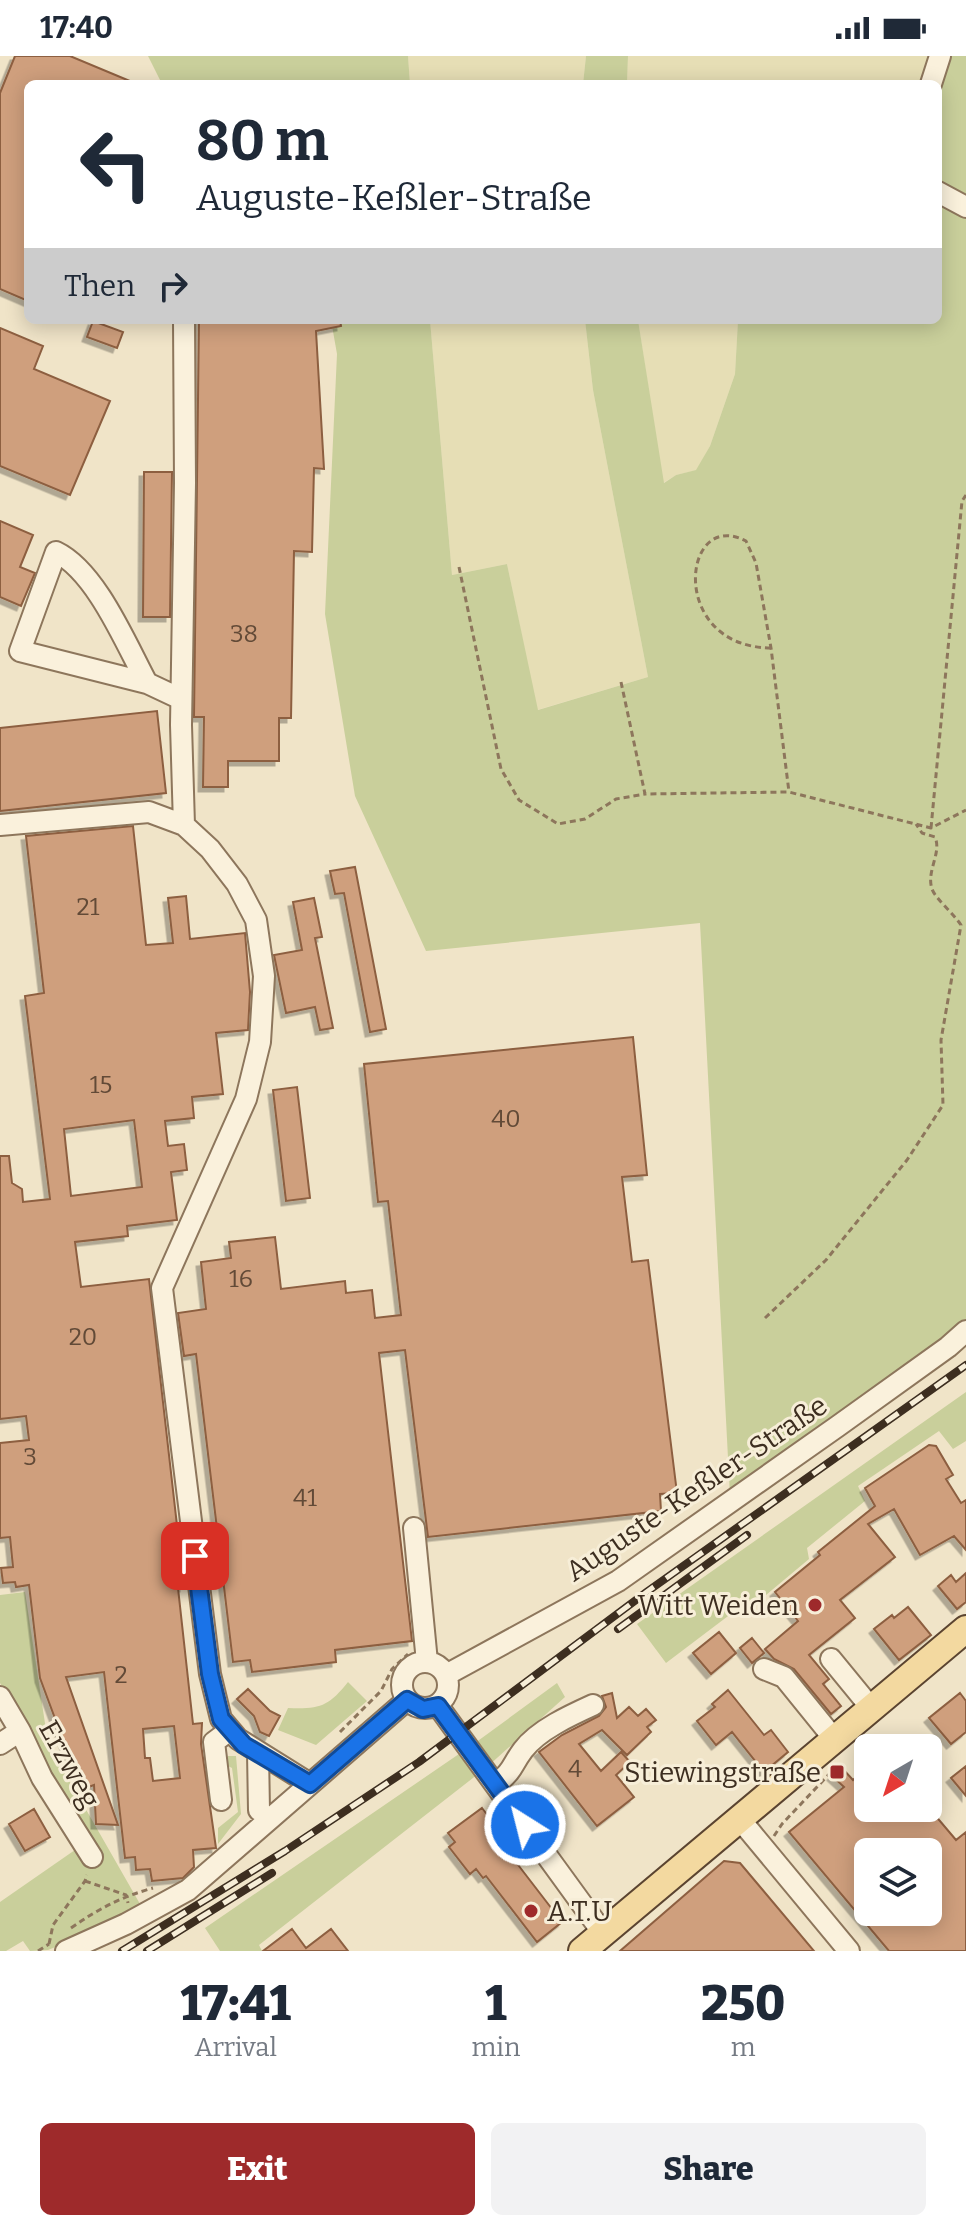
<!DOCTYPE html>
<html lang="en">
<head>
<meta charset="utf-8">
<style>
  body { margin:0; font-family:Bitter,serif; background:#f2f2f3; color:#1f2937; height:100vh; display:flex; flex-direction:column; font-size:30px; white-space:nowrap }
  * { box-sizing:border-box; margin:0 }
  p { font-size:26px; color:#747a83 }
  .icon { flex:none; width:44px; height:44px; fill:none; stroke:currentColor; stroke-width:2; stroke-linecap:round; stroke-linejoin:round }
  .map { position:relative; height:1895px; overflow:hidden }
  .panel { display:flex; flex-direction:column; background:#fff; flex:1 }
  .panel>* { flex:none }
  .top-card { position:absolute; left:24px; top:24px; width:918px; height:244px; border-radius:12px; box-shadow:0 4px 20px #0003; background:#fff; color:#1f2937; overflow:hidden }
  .needle { width:52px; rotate:219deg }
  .tools { position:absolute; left:854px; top:1678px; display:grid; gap:16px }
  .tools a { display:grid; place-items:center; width:88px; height:88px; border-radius:12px; background:#fff; box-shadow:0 4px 20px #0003; font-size:40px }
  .pin { position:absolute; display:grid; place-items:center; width:68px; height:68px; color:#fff; margin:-34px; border-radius:16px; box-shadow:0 4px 12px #0006 }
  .me { position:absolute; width:88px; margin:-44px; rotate:324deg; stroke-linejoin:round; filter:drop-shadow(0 0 6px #0008) }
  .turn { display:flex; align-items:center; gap:28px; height:168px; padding:0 40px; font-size:36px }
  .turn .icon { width:104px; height:104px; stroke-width:2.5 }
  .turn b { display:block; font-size:56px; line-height:68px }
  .then { display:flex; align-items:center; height:76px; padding:0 40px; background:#0003; gap:16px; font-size:30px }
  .eta { display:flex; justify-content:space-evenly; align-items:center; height:136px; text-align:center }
  .eta b { font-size:48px; font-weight:800; line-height:56px }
  .action { display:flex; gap:16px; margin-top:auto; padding:16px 40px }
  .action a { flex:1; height:92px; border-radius:12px; background:#9e2a2b; color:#fff; font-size:32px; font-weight:800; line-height:92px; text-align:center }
  .action a+a { background:#f2f2f3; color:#1f2937 }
  .status { display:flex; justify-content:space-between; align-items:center; height:56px; padding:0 40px; background:#fff; direction:ltr }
  .status svg { height:22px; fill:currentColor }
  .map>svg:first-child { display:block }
  .farmland { fill:#e6deb5 }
  .green { fill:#c9cf9b }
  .building { fill:#cf9f7d; stroke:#8d5f41; stroke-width:2; fill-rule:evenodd; filter:url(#shadow) }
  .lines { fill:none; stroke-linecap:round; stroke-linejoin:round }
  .minor-casing { stroke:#8d765c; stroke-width:24 }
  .major-casing { stroke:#5b4430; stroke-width:30 }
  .path { stroke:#8d765c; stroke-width:3; stroke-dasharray:6 4; stroke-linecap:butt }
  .minor { stroke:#faf1dc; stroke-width:20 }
  .major { stroke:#f3d9a0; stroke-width:26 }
  .rail-casing { stroke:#3d2e20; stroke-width:8 }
  .rail { stroke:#f7eed8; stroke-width:5; stroke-dasharray:15; stroke-linecap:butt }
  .route-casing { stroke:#114b97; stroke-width:20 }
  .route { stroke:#1a73e8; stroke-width:14 }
  .poi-dot { fill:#9e2a2b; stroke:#f7eed8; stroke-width:3 }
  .labels { text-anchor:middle; stroke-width:6; stroke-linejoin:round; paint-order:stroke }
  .number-label { font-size:24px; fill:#624a37 }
  .street-label { font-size:28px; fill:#3d2e20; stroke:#f7eed8 }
  .poi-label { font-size:28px; fill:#3d2e20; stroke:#f7eed8; text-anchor:end }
</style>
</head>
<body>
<div class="status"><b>17:40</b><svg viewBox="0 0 49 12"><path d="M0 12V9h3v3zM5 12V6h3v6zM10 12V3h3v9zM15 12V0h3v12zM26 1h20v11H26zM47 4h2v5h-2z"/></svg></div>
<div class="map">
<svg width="966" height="1895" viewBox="0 0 966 1895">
  <defs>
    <filter id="shadow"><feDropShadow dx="-4.5" dy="4.5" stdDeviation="0" flood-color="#0004"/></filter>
  </defs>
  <rect width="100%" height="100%" fill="#f0e4c8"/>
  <path class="farmland" d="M 408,0 L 586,0 L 583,28 L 410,28 Z
    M 628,0 L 931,0 L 924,28 L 627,28 Z
    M 430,264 L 585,264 L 593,334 L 648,621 L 537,654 L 507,508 L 452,519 Z
    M 638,264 L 738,264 L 735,318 L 710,390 L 697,414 L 676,419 L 663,427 Z"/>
  <path class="green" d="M 148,0 L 408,0 L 410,28 L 162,28 Z
    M 586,0 L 628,0 L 627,28 L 583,28 Z
    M 941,0 L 966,0 L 966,150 L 938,135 L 938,28 Z
    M 938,148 L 966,163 L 966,1264 L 942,1286 L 730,1440 L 700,867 L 426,895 L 355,740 L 325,558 L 337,298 L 331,264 L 430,264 L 452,519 L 507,508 L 538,654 L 648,621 L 593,334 L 585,264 L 638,264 L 664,427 L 676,419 L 696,414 L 710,390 L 735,318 L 738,264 L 938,264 Z
    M 966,1336 L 966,1385 L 953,1393 L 939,1375 L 858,1430 L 865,1445 L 807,1492 L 809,1503 L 766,1539 L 740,1551 L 666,1607 L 637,1568 Z
    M 25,1536 L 48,1687 L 144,1855 L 48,1894 L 30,1895 L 23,1885 L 6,1895 L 0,1895 L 0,1846 L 85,1787 L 30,1678 L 0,1627 L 0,1539 Z
    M 348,1626 L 367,1645 L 316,1689 L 278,1674 L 288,1652 C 320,1653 328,1651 348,1626 Z
    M 557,1627 L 565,1641 L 487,1711 L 259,1889 L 262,1895 L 220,1895 L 205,1872 L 475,1687 Z
    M 228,1700 L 236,1700 L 241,1758 L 218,1788 L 218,1772 L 238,1756 L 232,1712 L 224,1708 Z"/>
  <path class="building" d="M 15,0 L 70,0 L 137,28 L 28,28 L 28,245 L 0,233 L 0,37 Z
    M 199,264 L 340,264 L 341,270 L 316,275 L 324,413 L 314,412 L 312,496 L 294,495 L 291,662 L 279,662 L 279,705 L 228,705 L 228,731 L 203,731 L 204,661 L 194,661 Z
    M 93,265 L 123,276 L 117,292 L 87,281 Z
    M 0,272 L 43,290 L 34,313 L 110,345 L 70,439 L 0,410 Z
    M 144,416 L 172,416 L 170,561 L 143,561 Z
    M 0,465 L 33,479 L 20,511 L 35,517 L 21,550 L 0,541 Z
    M 157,655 L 166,737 L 0,755 L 0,672 Z
    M 133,770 L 146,889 L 173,887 L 168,842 L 186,840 L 190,883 L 245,877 L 250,936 L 248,974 L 216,977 L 223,1038 L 192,1041 L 194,1062 L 165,1065 L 168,1090 L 184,1088 L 187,1114 L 171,1116 L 177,1164 L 127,1170 L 128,1180 L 75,1186 L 81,1231 L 149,1223 L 184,1531 L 178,1532 L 193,1668 L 202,1667 L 201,1688 L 216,1792 L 193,1794 L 194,1811 L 183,1822 L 152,1825 L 150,1813 L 136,1814 L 135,1801 L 125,1802 L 104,1616 L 66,1621 L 118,1769 L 96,1768 L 94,1729 L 86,1732 L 77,1711 L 73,1711 L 40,1622 L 29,1529 L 16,1531 L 15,1526 L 3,1527 L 1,1512 L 13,1511 L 10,1481 L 0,1482 L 0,1387 L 29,1384 L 26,1360 L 0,1363 L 0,1100 L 9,1100 L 12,1127 L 22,1133 L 23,1146 L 50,1143 L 25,940 L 44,937 L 26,780 ZM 134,1064 L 142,1131 L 71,1140 L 64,1073 ZM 174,1670 L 180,1722 L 153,1725 L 150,1702 L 145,1702 L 143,1673 Z
    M 355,811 L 386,973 L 370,976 L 344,837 L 335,838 L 330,815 Z
    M 314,842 L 322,881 L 315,882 L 333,972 L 320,974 L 315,951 L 286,957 L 274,899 L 302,894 L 293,846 Z
    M 633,981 L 647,1119 L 622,1121 L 632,1206 L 648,1204 L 677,1437 L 660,1438 L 661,1455 L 428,1481 L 405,1294 L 379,1297 L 412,1585 L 335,1594 L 336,1606 L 252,1616 L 250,1604 L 233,1606 L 196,1298 L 184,1300 L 178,1257 L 206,1253 L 201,1206 L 231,1202 L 229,1186 L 275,1181 L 281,1233 L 345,1225 L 346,1237 L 372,1234 L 375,1262 L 401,1259 L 388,1145 L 378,1146 L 364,1008 Z
    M 297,1031 L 310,1142 L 286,1145 L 273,1034 Z
    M 929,1389 L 936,1390 L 953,1419 L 946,1423 L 961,1447 L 966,1444 L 966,1494 L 954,1480 L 920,1499 L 894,1453 L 868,1468 L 895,1501 L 840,1544 L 855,1562 L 809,1599 L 829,1623 L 823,1628 L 841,1650 L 831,1658 L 794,1613 L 774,1603 L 765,1593 L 798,1565 L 775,1536 L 820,1499 L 818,1496 L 875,1450 L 865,1432 Z
    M 966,1517 L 966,1546 L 957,1553 L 938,1530 L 951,1519 L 956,1526 Z
    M 908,1551 L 931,1579 L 899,1604 L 874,1573 L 892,1559 L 894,1562 Z
    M 719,1576 L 736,1597 L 711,1618 L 693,1597 Z
    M 752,1582 L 764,1597 L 752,1607 L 740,1592 Z
    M 248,1633 L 270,1655 L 280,1660 L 269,1680 L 260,1676 L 254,1660 L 237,1643 Z
    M 728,1634 L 764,1679 L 771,1674 L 788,1696 L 764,1716 L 732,1676 L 716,1689 L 697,1665 L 715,1651 L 712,1648 Z
    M 612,1637 L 617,1662 L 629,1651 L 638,1660 L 646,1653 L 656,1664 L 647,1671 L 651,1676 L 627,1699 L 602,1674 L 579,1688 L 601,1715 L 621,1696 L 630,1706 L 616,1719 L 634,1741 L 597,1770 L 539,1696 L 562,1679 L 599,1660 L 606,1651 L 602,1640 Z
    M 960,1637 L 966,1645 L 966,1676 L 951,1688 L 929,1662 Z
    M 966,1710 L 966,1740 L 951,1722 Z
    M 841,1711 L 853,1724 L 868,1711 L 868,1752 L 929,1752 L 956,1784 L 966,1776 L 966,1895 L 889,1895 L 789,1776 L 844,1731 L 832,1720 ZM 868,1796 L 928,1796 L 928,1856 L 868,1856 Z
    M 482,1752 L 517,1797 L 512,1801 L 562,1866 L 537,1886 L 486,1820 L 483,1822 L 476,1813 L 470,1818 L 449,1791 L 455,1786 L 448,1777 Z
    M 34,1753 L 50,1781 L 25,1795 L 9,1768 Z
    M 724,1805 L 740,1807 L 814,1895 L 620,1895 Z
    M 292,1873 L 306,1892 L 331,1873 L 348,1895 L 263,1895 Z"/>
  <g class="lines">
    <g class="minor-casing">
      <path id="minor" d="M 931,28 L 940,0
        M 938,136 L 966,151
        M 147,627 C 126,588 96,515 56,496 L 20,595 L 147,627 L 181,643
        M 0,769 L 149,756 L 184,769 L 210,793 L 237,828 L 256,864 L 264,920 L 260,986 L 246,1043 L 162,1232 L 210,1618 L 221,1663 L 238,1683 L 310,1728
        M 184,769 L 181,669 L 185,427 L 184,264
        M 414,1472 L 427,1606
        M 831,1603 L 872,1653
        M402 1629a23 23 0 1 1 46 0a23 23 0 1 1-46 0Z
        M 764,1613 L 784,1621 L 835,1684
        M 446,1619 L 618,1525 L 838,1370 L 948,1291 L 966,1275
        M 0,1641 L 20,1675 L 42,1722 L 92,1801
        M 438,1650 L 603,1877
        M 0,1688 L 20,1675
        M 258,1697 L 259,1754
        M 496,1728 C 514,1714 511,1710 523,1694 C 538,1674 571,1659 593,1649
        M 221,1744 L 214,1686 L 230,1674
        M 738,1761 L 849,1895
        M 66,1895 L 126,1868 L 188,1834 L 407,1644"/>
    </g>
    <g class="major-casing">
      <path id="major" d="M 582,1895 L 966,1573"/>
    </g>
    <path class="path" d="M 459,511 L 501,713 L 519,744 L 558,768 L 585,763 L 616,743 L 645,738
      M 771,592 C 667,591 682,451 746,485 L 756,507 L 771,592 L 789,736
      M 621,626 L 645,738 L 789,736 L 931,772 L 966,754
      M 931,772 L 962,445 L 966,439
      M 765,1262 L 826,1204 L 907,1104 L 943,1049 L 941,984 L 961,869 C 954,858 935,842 932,833 C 926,815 942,797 935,781 L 922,777 L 916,768
      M 340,1676 L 381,1635 L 392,1613 L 408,1598
      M 774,1780 L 782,1768 L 834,1713 L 837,1716
      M 85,1825 L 126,1839 L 128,1847
      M 71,1872 C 98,1853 121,1841 153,1832
      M 49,1888 L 53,1869 L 85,1825 L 87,1819
      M 38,1895 L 49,1888"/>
    <use href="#minor" class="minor"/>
    <use href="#major" class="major"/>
    <g class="rail-casing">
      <path id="rail" d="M 618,1573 L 747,1479
        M 122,1895 L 285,1795 L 419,1706 L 648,1535 L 966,1309
        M 147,1895 L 272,1817"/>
    </g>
    <use href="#rail" class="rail"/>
  </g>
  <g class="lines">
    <g class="route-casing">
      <path id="route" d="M 195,1500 L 210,1618 L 221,1663 L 244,1689 L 310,1728 L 407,1644 L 423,1653 L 438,1650 L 525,1769"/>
    </g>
    <use href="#route" class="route"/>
  </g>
  <g class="poi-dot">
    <circle cx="815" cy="1549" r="8"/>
    <rect x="829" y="1708" width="16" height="16" rx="4"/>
    <circle cx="531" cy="1855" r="8"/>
  </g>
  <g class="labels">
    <g class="number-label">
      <text x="244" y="586">38</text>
      <text x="88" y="859">21</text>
      <text x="101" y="1037">15</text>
      <text x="506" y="1071">40</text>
      <text x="241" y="1231">16</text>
      <text x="83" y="1289">20</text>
      <text x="30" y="1409">3</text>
      <text x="305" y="1450">41</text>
      <text x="121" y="1627">2</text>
      <text x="575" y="1721">4</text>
    </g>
    <g class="street-label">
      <text transform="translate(696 1432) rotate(-34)" y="10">Auguste-Keßler-Straße</text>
      <text transform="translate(70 1708) rotate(61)" y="10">Erzweg</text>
    </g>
    <g class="poi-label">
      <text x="799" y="1559">Witt Weiden</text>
      <text x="821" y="1726">Stiewingstraße</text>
      <text x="547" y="1865" text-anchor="start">A.T.U</text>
    </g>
  </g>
</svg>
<div class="tools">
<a><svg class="needle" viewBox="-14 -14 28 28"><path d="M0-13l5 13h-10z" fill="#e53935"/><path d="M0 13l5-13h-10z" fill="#747a83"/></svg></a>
<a><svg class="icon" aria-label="layers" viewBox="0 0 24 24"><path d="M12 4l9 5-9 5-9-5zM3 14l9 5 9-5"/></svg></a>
</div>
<div class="pin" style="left:195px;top:1500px;background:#d93025"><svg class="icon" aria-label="arrive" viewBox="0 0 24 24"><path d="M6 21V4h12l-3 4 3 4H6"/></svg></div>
<svg class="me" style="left:525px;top:1769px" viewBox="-20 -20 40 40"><circle r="17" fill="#1a73e8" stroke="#fff" stroke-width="3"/><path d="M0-11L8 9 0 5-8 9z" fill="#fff"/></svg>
<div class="top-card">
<div class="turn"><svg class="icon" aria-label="left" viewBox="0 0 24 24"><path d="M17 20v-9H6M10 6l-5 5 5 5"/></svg><div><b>80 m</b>Auguste-Keßler-Straße</div></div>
<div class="then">Then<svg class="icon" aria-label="right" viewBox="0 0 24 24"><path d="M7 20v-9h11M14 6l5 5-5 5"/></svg></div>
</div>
</div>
<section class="panel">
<div class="eta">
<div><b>17:41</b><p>Arrival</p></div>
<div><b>1</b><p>min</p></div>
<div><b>250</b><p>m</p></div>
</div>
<div class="action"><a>Exit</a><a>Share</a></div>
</section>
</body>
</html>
